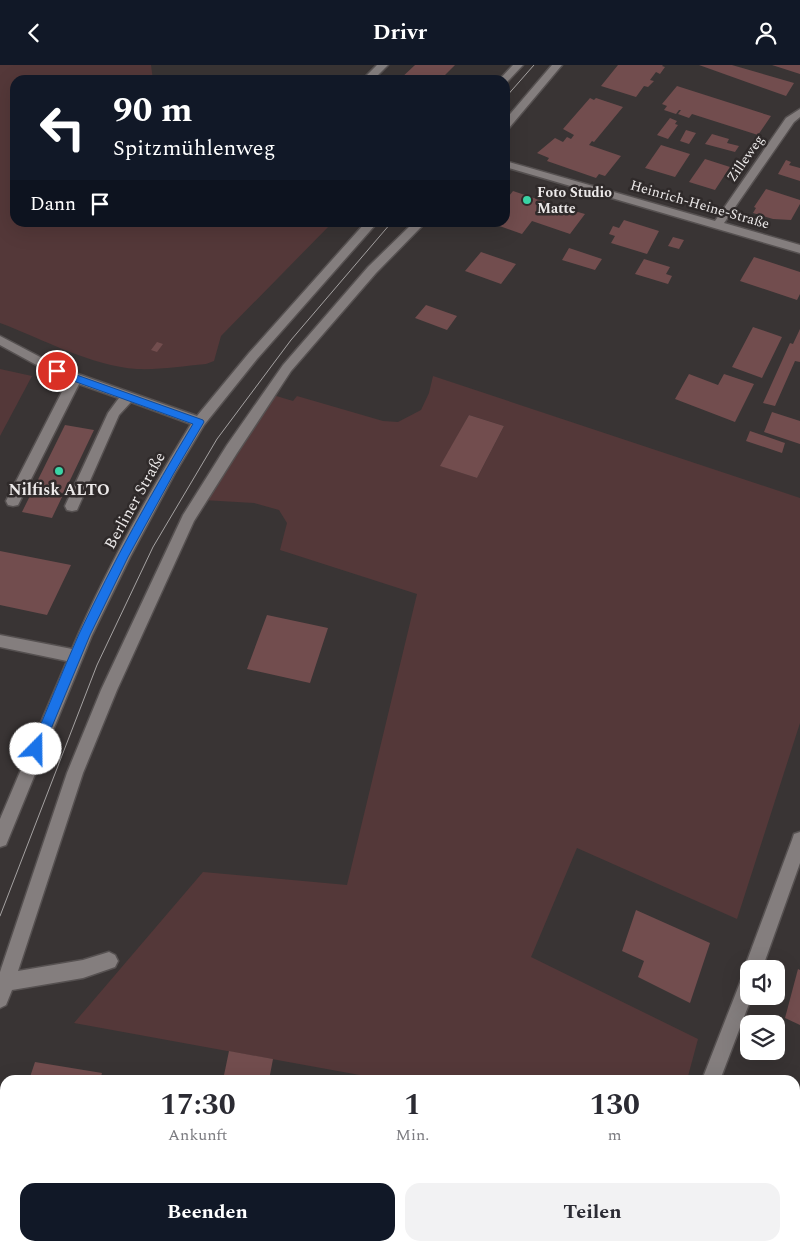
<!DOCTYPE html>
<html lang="de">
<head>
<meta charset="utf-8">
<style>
  body { margin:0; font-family:Spectral,serif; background:#f2f2f3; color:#2b2b33; height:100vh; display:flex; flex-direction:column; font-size:19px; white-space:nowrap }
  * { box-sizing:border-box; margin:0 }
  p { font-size:16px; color:#7c7c81 }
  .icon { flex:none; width:28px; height:28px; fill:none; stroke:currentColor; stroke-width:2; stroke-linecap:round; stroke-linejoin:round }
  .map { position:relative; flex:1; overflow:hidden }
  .drawer { position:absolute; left:0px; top:1010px; width:800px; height:176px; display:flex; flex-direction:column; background:#fff; border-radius:15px 15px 0 0; box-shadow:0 5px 20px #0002 }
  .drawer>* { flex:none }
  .banner { position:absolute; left:10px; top:10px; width:500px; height:152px; border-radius:15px; box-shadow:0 5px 20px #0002; background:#111827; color:#fff; overflow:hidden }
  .fabs { position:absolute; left:740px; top:895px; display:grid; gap:10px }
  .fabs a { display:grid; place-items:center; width:45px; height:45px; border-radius:10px; background:#fff; box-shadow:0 5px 20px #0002; font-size:25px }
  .pin { position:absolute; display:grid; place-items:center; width:42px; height:42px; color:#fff; margin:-21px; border:2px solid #fff; border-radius:50%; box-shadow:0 1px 5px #0007 }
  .me { position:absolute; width:55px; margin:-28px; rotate:22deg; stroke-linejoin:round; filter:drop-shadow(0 0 4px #0008) }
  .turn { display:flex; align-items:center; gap:18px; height:105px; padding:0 20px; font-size:22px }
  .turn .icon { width:65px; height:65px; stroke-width:2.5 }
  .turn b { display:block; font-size:35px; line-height:42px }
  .then { display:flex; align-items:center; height:48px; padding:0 20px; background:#0003; gap:10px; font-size:19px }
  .eta { display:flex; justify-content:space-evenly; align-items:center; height:85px; text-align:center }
  .eta b { font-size:30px; font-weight:700; line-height:35px }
  .button { display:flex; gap:10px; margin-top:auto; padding:10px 20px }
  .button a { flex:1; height:58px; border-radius:15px; background:#111827; color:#fff; font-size:20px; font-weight:700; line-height:58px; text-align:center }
  .button a+a { background:#f2f2f3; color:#2b2b33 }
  header { display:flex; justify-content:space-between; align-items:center; height:65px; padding:0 20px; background:#111827; color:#fff; font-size:22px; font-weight:700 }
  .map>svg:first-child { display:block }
  .green { fill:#543839; fill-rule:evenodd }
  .building { fill:#724d4e }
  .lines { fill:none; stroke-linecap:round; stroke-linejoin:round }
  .minor-casing { stroke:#565151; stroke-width:3 }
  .minor { fill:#847e7e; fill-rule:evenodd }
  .tram { stroke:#a5a2a2; stroke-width:1 }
  .route { fill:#1a73e8; stroke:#114b97 }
  .poi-dot { fill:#3ad4a5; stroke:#2f2a2a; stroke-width:2 }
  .labels { text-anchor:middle; stroke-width:5; stroke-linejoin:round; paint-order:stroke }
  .far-street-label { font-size:14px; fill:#ece9e9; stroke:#2f2a2a }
  .far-poi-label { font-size:14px; font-weight:bold; fill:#ece9e9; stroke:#2f2a2a; text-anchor:start }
  .poi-label { font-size:16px; font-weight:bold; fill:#ece9e9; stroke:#2f2a2a }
  .street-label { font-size:16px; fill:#ece9e9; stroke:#2f2a2a }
</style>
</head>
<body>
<header><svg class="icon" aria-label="back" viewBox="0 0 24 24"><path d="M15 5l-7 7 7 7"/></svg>Drivr<svg class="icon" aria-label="person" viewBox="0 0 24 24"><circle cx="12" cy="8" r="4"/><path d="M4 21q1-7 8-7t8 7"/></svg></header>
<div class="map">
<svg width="800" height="1186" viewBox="0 0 800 1186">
  <rect width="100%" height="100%" fill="#393434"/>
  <path class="green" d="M 0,0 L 151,0 L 153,15 L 15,15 L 15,158 L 332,158 L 221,271 L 214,296 L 206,299 C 183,301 160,305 137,304 C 91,301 43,274 0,258 Z
    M 0,304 L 32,311 L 0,371 Z
    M 433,311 L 800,433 L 800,658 L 737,854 L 577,783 L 531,892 L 698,974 L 687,1015 L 387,1015 L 74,958 L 203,807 L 347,820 L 417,529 L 280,485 L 287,458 L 279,445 L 254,438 L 203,435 L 273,330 L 293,336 L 297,331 L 383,356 L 398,357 L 421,345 L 429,328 ZM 469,350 L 504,361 L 477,413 L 441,401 Z"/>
  <path class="building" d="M 415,0 L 455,0 L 440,15 L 399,15 Z
    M 618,0 L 663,0 L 662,1 L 665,2 L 660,9 L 656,7 L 650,15 L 654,16 L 648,22 L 644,21 L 636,32 L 601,21 Z
    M 699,0 L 732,0 L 794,18 L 786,31 Z
    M 772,0 L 800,0 L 800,9 Z
    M 677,21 L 771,51 L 758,70 L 692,49 L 689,53 L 678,49 L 681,45 L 679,45 L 676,49 L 664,45 L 667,41 L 662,39 Z
    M 590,33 L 594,35 L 596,33 L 623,42 L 594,77 L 592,76 L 589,80 L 621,91 L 605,111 L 599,109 L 596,113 L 547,96 L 549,93 L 537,88 L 555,73 L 563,77 L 567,72 L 571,74 L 574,70 L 563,64 Z
    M 670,53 L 677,56 L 675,59 L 678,60 L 668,74 L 657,70 Z
    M 686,65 L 696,68 L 689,79 L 680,76 Z
    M 712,69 L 729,74 L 727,78 L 739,81 L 735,87 L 705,79 Z
    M 661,80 L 690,89 L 675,112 L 645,103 Z
    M 705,94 L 730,102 L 715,125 L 689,117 Z
    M 786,95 L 791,97 L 789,100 L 800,103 L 800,116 L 778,109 Z
    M 766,124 L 800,135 L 800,139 L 791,155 L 773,154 L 753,148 L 756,143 L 754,142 Z
    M 513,126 L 567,144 L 585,149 L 570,169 L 532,156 L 522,169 L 491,158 L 505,158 L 505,136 Z
    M 624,155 L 659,166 L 647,189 L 611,178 L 615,171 L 609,169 L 613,161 L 619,163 Z
    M 673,172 L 684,175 L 679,184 L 668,181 Z
    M 569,183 L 602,194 L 595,205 L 562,195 Z
    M 481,187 L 516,199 L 501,219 L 465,206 Z
    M 754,192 L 800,207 L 800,229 L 797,235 L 740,216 Z
    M 644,194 L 670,202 L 666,209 L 672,211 L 668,219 L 635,209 Z
    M 426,240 L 457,251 L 447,265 L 415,253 Z
    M 753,262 L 782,272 L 762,313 L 732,302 Z
    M 800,264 L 800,297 L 795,296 L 775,341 L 763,338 L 790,278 L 793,279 Z
    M 157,277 L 163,279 L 157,287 L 151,285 Z
    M 689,309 L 718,320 L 724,309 L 754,319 L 735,357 L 675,334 Z
    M 772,347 L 800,356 L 800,379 L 764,367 Z
    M 469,350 L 504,361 L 477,413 L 440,401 Z
    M 65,360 L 94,365 L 52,453 L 22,447 Z
    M 750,366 L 785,378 L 782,388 L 746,376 Z
    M 0,486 L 71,500 L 47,550 L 0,540 Z
    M 267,550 L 328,563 L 310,618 L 247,604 Z
    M 636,845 L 710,878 L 690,938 L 638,912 L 644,896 L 622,886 Z
    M 798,904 L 800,905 L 800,960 L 785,953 Z
    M 229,986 L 273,994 L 269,1015 L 223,1015 Z
    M 35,997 L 102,1008 L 100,1015 L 29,1015 Z"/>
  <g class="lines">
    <g class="minor-casing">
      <path id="minor" d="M 377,0 L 388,0 L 373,15 L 362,15 Z
        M 513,0 L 523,0 L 507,17 L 499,15 Z
        M 552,0 L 562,0 L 509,63 L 505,64 L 505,55 Z
        M 800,44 L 800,52 L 794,57 L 724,158 L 800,180 L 800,188 L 505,102 L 505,96 L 715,156 L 786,53 Z
        M 365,158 L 377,158 L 257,294 L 204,360 L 175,408 L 130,492 L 92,570 L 6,780 L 0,782 L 0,754 L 67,596 L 0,582 L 0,570 L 72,584 C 105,506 147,431 191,359 L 131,337 L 119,350 L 77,445 L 72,446 L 67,445 L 65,441 L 108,348 L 119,333 L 79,319 L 18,440 L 13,441 L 8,440 L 6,436 L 68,315 L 53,309 L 0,280 L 0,271 L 61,303 L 197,351 L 249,288 Z
        M 413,158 L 425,158 L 376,208 L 291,306 L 237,388 L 194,456 L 117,625 L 83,708 L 18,906 L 83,895 L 109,887 L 115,890 L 118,896 L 115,902 L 83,913 L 12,925 L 6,940 L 0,943 L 0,907 L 67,708 L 101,625 L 183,450 L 227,380 L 283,300 L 368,202 Z
        M 800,767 L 800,798 L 762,904 L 749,904 L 749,931 L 752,931 L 720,1015 L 702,1015 L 743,910 L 746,908 L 744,904 L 792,775 L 794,769 Z
        M 698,1181 L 718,1181 L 719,1186 L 699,1186 Z"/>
    </g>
    <use href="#minor" class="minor"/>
    <path class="tram" d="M 505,33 L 534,0
      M 0,851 L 97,600 L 153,482 L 217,374 L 291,275 L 391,158"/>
  </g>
  <path class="route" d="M 57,303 L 203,355 L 204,357 L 174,408 L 128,492 L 90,570 L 41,688 L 36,690 L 32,688 L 30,684 C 47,646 62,607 79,569 C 113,497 152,427 193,359 L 54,309 L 54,304 Z"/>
  <g class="poi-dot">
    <circle cx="527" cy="135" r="5"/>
    <circle cx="59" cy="406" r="5"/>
  </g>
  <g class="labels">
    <g class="far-street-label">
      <text transform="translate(745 93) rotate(-55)" y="5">Zilleweg</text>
      <text transform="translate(700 139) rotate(16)" y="5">Heinrich-Heine-Straße</text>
    </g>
    <g class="far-poi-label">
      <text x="537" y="132">Foto Studio<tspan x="537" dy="16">Matte</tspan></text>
    </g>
    <g class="poi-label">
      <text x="59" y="430">Nilfisk ALTO</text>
    </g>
    <g class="street-label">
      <text transform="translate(134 435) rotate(-61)" y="6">Berliner Straße</text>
    </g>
  </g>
</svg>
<div class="fabs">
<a><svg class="icon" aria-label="sound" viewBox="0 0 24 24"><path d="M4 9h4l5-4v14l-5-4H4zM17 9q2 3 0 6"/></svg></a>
<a><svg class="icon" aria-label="layers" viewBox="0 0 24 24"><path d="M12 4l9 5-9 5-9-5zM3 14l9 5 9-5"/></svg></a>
</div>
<div class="pin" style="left:57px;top:306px;background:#d93025"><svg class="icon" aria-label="arrive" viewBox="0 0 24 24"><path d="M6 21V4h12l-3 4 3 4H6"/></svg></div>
<svg class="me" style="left:36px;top:684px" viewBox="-20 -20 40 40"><circle r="19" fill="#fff"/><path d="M0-13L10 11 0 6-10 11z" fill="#1a73e8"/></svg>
<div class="banner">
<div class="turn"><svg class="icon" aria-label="left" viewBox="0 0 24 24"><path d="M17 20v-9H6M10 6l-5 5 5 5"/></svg><div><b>90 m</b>Spitzmühlenweg</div></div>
<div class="then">Dann<svg class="icon" aria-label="arrive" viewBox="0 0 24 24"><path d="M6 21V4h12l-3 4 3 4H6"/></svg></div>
</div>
<section class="drawer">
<div class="eta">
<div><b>17:30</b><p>Ankunft</p></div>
<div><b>1</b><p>Min.</p></div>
<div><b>130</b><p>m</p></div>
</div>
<div class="button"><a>Beenden</a><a>Teilen</a></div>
</section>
</div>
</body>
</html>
